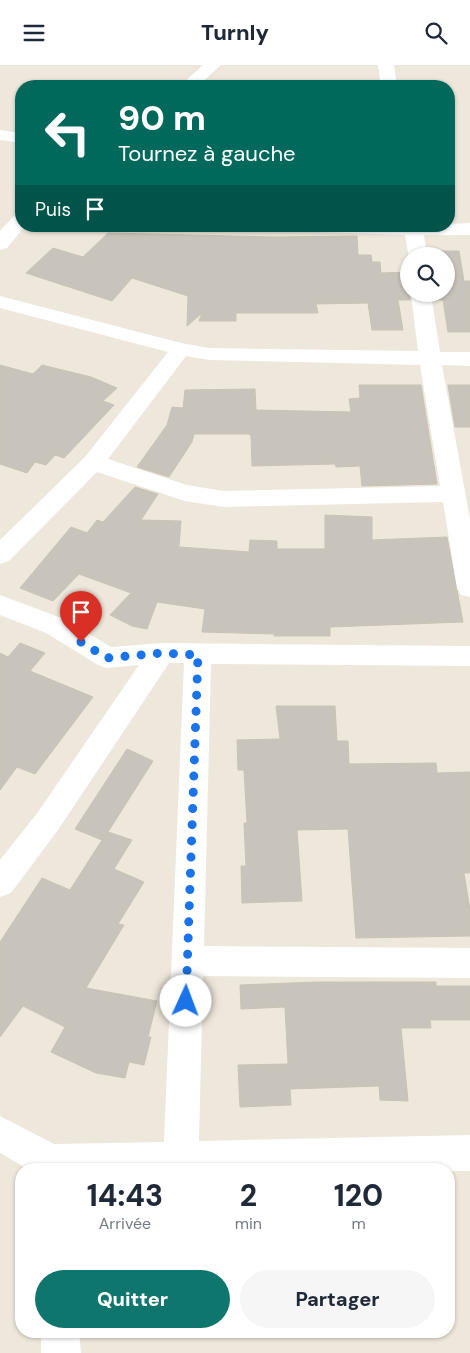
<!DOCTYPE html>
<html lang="fr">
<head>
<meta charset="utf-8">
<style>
  body { margin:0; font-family:"DM Sans",sans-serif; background:#f6f6f7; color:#1f2937; height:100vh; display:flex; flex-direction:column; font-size:19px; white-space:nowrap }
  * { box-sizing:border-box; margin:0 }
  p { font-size:16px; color:#747a83 }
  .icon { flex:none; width:28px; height:28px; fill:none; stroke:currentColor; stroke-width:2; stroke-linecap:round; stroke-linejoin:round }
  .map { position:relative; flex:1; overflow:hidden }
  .side { position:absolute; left:15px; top:1098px; width:440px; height:175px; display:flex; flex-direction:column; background:#fff; border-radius:20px; box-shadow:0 1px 4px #0004 }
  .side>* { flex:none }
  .banner { position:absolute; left:15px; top:15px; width:440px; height:152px; border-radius:20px; box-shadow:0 1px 4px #0004; background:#00695c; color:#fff; overflow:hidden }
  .tools { position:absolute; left:400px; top:182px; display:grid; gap:10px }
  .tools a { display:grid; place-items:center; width:55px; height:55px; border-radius:50%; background:#fff; box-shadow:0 1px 4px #0004; font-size:25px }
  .pin { position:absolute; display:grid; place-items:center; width:42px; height:42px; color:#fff; margin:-51px -21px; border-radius:50% 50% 50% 0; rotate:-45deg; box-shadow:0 0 5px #0007 }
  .pin .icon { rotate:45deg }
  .me { position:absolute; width:55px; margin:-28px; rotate:2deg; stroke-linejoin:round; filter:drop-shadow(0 0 4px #0008) }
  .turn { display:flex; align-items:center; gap:18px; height:105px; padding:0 20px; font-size:22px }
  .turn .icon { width:65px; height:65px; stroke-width:2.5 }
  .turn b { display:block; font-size:35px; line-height:42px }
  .then { display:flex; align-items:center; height:48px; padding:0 20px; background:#0003; gap:10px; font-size:19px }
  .eta { display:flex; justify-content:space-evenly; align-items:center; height:85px; text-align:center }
  .eta b { font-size:30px; font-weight:800; line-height:35px }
  .button { display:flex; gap:10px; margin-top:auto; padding:10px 20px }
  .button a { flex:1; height:58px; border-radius:30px; background:#0f766e; color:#fff; font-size:20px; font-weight:800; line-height:58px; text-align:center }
  .button a+a { background:#f6f6f7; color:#1f2937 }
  header { display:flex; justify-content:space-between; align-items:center; height:65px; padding:0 20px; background:#fff; font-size:22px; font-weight:800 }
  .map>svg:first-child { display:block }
  .building { fill:#c9c4bb; stroke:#c9c3b5 }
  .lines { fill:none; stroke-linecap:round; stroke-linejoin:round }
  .minor { fill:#fff; fill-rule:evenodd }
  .route { stroke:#1a73e8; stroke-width:9; stroke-dasharray:0 16.2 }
</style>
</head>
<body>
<header><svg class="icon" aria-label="menu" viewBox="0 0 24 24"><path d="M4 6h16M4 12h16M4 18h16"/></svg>Turnly<svg class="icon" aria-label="search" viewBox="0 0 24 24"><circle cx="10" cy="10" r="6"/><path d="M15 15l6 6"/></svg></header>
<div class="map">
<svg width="470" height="1288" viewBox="0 0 470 1288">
  <rect width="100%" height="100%" fill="#eee7db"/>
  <path class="building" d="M 108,168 L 274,172 L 357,171 L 358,190 L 371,190 L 372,197 L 380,197 L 381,208 L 409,207 L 410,235 L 398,235 L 403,265 L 372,265 L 368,238 L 316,239 L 318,248 L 236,248 L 236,256 L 199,256 L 202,248 L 187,261 L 188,231 L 132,213 L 112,236 L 26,208 L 53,183 L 83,192 Z
    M 432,186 L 459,186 L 464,216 L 470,216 L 470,267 L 448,267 L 443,235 L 434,235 L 433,229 L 446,229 L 446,191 L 432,191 Z
    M 0,300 L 33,309 L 42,300 L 91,312 L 117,323 L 103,336 L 114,340 L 64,393 L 55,390 L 46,400 L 35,397 L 27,408 L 0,399 Z
    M 359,320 L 421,320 L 437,419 L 362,421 L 360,401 L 336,402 L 335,399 L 252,401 L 251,371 L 249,369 L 194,369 L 192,377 L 169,412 L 137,402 L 167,360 L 172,342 L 183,343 L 185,325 L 255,324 L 256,345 L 351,347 L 349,334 L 360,333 Z
    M 448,320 L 470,320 L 470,362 L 455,362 Z
    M 135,422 L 158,429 L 141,455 L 181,456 L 179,482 L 249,487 L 250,475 L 277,476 L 277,484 L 325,484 L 325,450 L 372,452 L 372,475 L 447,472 L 463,557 L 330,562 L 330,571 L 274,571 L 275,569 L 202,567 L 205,544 L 157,537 L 147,564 L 132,561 L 110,550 L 131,528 L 79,509 L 53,536 L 20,523 L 71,462 L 87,468 L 97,455 L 103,457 Z
    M 20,578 L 45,588 L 30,606 L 93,632 L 35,709 L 17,702 L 0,725 L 0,588 L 8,592 Z
    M 276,641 L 335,641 L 337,676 L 348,676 L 349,699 L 436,698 L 437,708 L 470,707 L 470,808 L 464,808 L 470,845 L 470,871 L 356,873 L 348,764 L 297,765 L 302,836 L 242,838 L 241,801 L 246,801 L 244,758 L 247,758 L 244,705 L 238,705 L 237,675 L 280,674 Z
    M 127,684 L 153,696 L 108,767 L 132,775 L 114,804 L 144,817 L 118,859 L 124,860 L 86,923 L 157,936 L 148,972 L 151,972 L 144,1000 L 129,997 L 125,1013 L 96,1008 L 51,987 L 65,962 L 23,941 L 0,972 L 0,877 L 42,813 L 70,825 L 102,775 L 75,764 Z
    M 316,917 L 436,917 L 436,921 L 470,921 L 470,955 L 430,955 L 431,963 L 401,963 L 408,1036 L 380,1035 L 379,1021 L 290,1024 L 291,1040 L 240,1042 L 238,1000 L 288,999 L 285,942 L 241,944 L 240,920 Z"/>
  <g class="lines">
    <path class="minor" d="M 203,0 L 221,0 L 198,21 L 180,21 Z
      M 378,0 L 394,0 L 397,21 L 381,21 Z
      M 0,65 L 21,68 L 21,78 L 0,75 Z
      M 21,149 L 21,161 L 25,161 L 7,183 L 0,185 L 0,166 L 14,151 Z
      M 470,158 L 470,170 L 424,170 L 427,191 L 409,191 L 409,193 L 405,170 L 316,167 L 309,165 L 307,161 L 449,161 L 449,159 Z
      M 411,229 L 431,229 L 440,287 L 470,287 L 470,301 L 442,300 L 470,454 L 470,532 L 461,530 L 457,523 L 443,437 L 223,442 L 185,436 L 97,407 L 9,496 L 0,499 L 0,475 L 85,392 L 168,287 L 0,243 L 0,231 L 181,278 L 209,283 L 418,286 ZM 186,291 L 209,295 L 420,300 L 440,421 L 223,426 L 187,420 L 108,394 Z
      M 0,530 L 64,554 L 111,582 L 162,578 L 470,581 L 470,601 L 211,599 L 204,881 L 470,883 L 470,913 L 203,911 L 199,1076 L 470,1070 L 470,1106 L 449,1106 L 449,1104 L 28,1104 L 0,1088 L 0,1051 L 54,1079 L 164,1077 L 184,598 L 169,598 L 58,765 L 11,828 L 0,832 L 0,795 L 38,747 L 139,600 L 107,603 L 98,600 L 46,568 L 0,550 Z
      M 41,1266 L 79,1266 L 81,1288 L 41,1288 Z"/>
  </g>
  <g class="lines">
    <path class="route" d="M 81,577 L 107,593 L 162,588 L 198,590 L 186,936"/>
  </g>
</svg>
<div class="tools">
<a><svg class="icon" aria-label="search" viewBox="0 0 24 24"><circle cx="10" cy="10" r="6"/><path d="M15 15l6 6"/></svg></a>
</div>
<div class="pin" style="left:81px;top:577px;background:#d93025"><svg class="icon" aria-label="arrive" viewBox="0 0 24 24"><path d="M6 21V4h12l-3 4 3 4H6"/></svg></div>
<svg class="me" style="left:186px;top:936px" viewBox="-20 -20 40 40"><circle r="19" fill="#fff"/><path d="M0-13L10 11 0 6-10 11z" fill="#1a73e8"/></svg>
<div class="banner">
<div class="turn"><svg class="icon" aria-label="left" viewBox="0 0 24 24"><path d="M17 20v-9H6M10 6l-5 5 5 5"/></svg><div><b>90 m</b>Tournez à gauche</div></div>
<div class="then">Puis<svg class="icon" aria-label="arrive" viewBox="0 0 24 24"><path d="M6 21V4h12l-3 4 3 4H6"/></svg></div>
</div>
<section class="side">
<div class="eta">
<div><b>14:43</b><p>Arrivée</p></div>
<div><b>2</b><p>min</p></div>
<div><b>120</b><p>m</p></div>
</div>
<div class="button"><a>Quitter</a><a>Partager</a></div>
</section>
</div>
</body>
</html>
